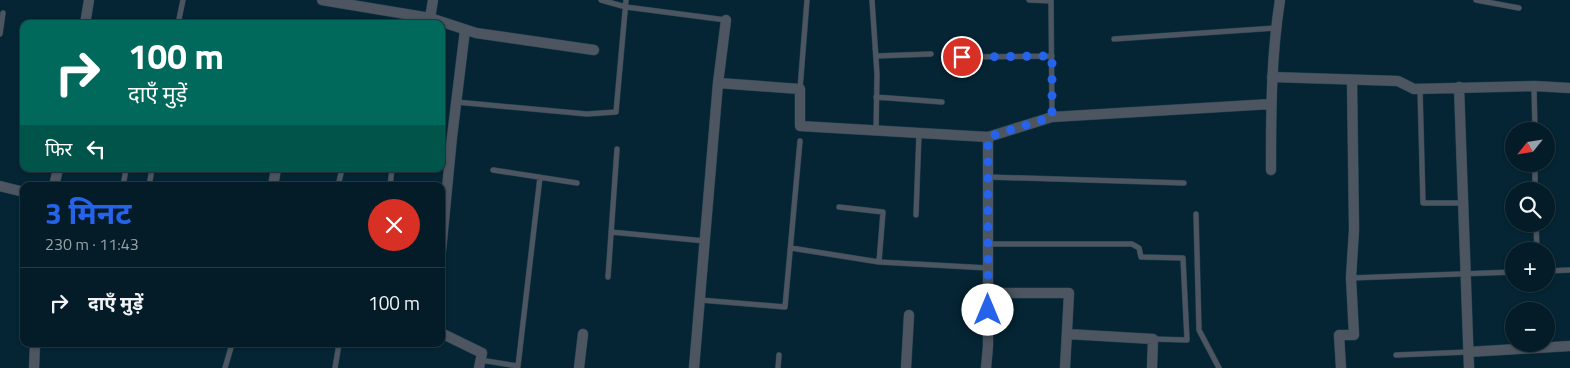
<!DOCTYPE html>
<html lang="hi">
<head>
<meta charset="utf-8">
<style>
  body { margin:0; font-family:"Titillium Web","Noto Sans Devanagari",sans-serif; background:#122933; color:#f1f3f6; height:100vh; display:flex; flex-direction:column; font-size:19px; white-space:nowrap }
  * { box-sizing:border-box; margin:0 }
  p { font-size:16px; color:#97a1a7 }
  .icon { flex:none; width:28px; height:28px; fill:none; stroke:currentColor; stroke-width:2; stroke-linecap:round; stroke-linejoin:round }
  .map { position:relative; flex:1; overflow:hidden }
  .side { position:absolute; left:20px; top:182px; width:425px; height:165px; display:flex; flex-direction:column; background:#041c27; border-radius:10px; box-shadow:0 1px 4px #0004,0 0 0 1px #253a44 }
  .side>* { flex:none }
  .guide { position:absolute; left:20px; top:20px; width:425px; height:152px; border-radius:10px; box-shadow:0 1px 4px #0004,0 0 0 1px #253a44; background:#00695c; color:#fff; overflow:hidden }
  .needle { width:32px; rotate:240deg }
  .fabs { position:absolute; left:1505px; top:122px; display:grid; gap:10px }
  .fabs a { display:grid; place-items:center; width:50px; height:50px; border-radius:50%; background:#041c27; box-shadow:0 1px 4px #0004,0 0 0 1px #253a44; font-size:25px }
  .pin { position:absolute; display:grid; place-items:center; width:42px; height:42px; color:#fff; margin:-21px; border:2px solid #fff; border-radius:50%; box-shadow:0 1px 5px #0007 }
  .me { position:absolute; width:55px; margin:-28px; rotate:0deg; stroke-linejoin:round; filter:drop-shadow(0 0 4px #0008) }
  .turn { display:flex; align-items:center; gap:18px; height:105px; padding:0 25px; font-size:22px }
  .turn .icon { width:65px; height:65px; stroke-width:2.5 }
  .turn b { display:block; font-size:35px; line-height:42px }
  .then { display:flex; align-items:center; height:48px; padding:0 25px; background:#0003; gap:10px; font-size:19px }
  .round { display:grid; place-items:center; flex:none; width:52px; height:52px; border-radius:26px; background:#122933 }
  .headline { display:flex; align-items:center; justify-content:space-between; height:85px; padding:0 25px }
  h1 { font-size:30px; font-weight:700; line-height:38px; color:#2563eb }
  ul { padding:0; list-style:none }
  li { display:flex; align-items:center; gap:15px; height:70px; padding:0 25px; border-top:1px solid #253a44 }
  li div { flex:1 }
  li b { display:block; font-size:19px }
  li em { font-style:normal }
  .map>svg:first-child { display:block }
  .lines { fill:none; stroke-linecap:round; stroke-linejoin:round }
  .service-casing { stroke:#244250; stroke-width:6 }
  .minor-casing { stroke:#244250; stroke-width:11 }
  .service { stroke:#4c5560; stroke-width:5 }
  .minor { stroke:#4c5560; stroke-width:10 }
  .route { stroke:#2563eb; stroke-width:9; stroke-dasharray:0 16.2 }
</style>
</head>
<body>
<div class="map">
<svg width="1570" height="368" viewBox="0 0 1570 368">
  <rect width="100%" height="100%" fill="#052534"/>
  <g class="lines">
    <g class="service-casing">
      <path id="service" d="M 601,0 L 626,7 L 726,20
        M 872,0 L 877,74 L 876,131
        M 1029,0 L 1051,1
        M 1051,0 L 1052,117
        M 1476,0 L 1519,8
        M 178,24 L 183,0
        M 416,24 L 419,16
        M 0,34 L 3,13
        M 1114,39 L 1276,28
        M 876,56 L 931,54
        M 962,57 L 1052,56
        M 1534,86 L 1535,131
        M 800,89 L 807,0
        M 1420,89 L 1423,203 L 1463,203
        M 876,97 L 942,102
        M 456,102 L 587,114 L 616,112 L 626,0
        M 1535,164 L 1535,191
        M 493,170 L 577,183
        M 988,177 L 1184,183
        M 123,186 L 126,169
        M 149,186 L 152,169
        M 338,186 L 342,169
        M 390,186 L 392,169
        M 839,207 L 883,212 L 879,262
        M 1196,214 L 1199,330 L 1219,368
        M 916,215 L 919,133
        M 1536,224 L 1537,251
        M 611,232 L 705,241
        M 988,244 L 1132,244 L 1139,248 L 1141,257 L 1183,258 L 1187,340 L 1153,339
        M 791,248 L 879,262 L 988,268
        M 1546,271 L 1570,270
        M 608,277 L 617,149
        M 1351,278 L 1514,272
        M 700,300 L 785,307 L 800,141
        M 1396,355 L 1468,352
        M 480,360 L 518,366 L 540,177
        M 225,368 L 232,344
        M 335,368 L 339,344
        M 778,368 L 779,355"/>
    </g>
    <g class="minor-casing">
      <path id="minor" d="M 322,0 L 430,18 L 476,33 L 594,50
        M 430,18 L 433,0
        M 85,24 L 89,0
        M 1272,77 L 1398,81 L 1414,89 L 1534,86 L 1570,88
        M 718,83 L 800,89 L 800,126 L 988,137 L 1052,117 L 1271,104
        M 1459,87 L 1469,368
        M 1271,170 C 1271,113 1271,57 1280,0
        M 0,186 L 24,192
        M 54,186 L 58,169
        M 273,186 L 276,169
        M 441,251 L 452,137 L 465,30
        M 988,293 L 1069,293 L 1065,368
        M 441,333 L 482,353 L 479,368
        M 1067,334 L 1153,339 L 1152,368
        M 1468,352 L 1570,346
        M 34,368 L 35,344
        M 579,368 L 583,334
        M 694,368 L 718,83 L 726,20
        M 906,368 L 909,315
        M 986,368 L 988,346 L 988,137
        M 1341,368 L 1339,335 L 1354,335 L 1351,278 L 1354,230 L 1352,80"/>
    </g>
    <use href="#service" class="service"/>
    <use href="#minor" class="minor"/>
  </g>
  <g class="lines">
    <path class="route" d="M 962,57 L 1052,56 L 1052,117 L 988,137 L 988,310"/>
  </g>
</svg>
<div class="fabs">
<a><svg class="needle" viewBox="-14 -14 28 28"><path d="M0-13l5 13h-10z" fill="#e53935"/><path d="M0 13l5-13h-10z" fill="#97a1a7"/></svg></a>
<a><svg class="icon" aria-label="search" viewBox="0 0 24 24"><circle cx="10" cy="10" r="6"/><path d="M15 15l6 6"/></svg></a>
<a>+</a>
<a>−</a>
</div>
<div class="pin" style="left:962px;top:57px;background:#d93025"><svg class="icon" aria-label="arrive" viewBox="0 0 24 24"><path d="M6 21V4h12l-3 4 3 4H6"/></svg></div>
<svg class="me" style="left:988px;top:310px" viewBox="-20 -20 40 40"><circle r="19" fill="#fff"/><path d="M0-13L10 11 0 6-10 11z" fill="#2563eb"/></svg>
<div class="guide">
<div class="turn"><svg class="icon" aria-label="right" viewBox="0 0 24 24"><path d="M7 20v-9h11M14 6l5 5-5 5"/></svg><div><b>100 m</b>दाएँ मुड़ें</div></div>
<div class="then">फिर<svg class="icon" aria-label="left" viewBox="0 0 24 24"><path d="M17 20v-9H6M10 6l-5 5 5 5"/></svg></div>
</div>
<section class="side">
<div class="headline"><div><h1>3 मिनट</h1><p>230 m · 11:43</p></div><a class="round" style="background:#d93025;color:#fff"><svg class="icon" aria-label="close" viewBox="0 0 24 24"><path d="M6 6l12 12M18 6L6 18"/></svg></a></div>
<ul>
<li><svg class="icon" aria-label="right" viewBox="0 0 24 24"><path d="M7 20v-9h11M14 6l5 5-5 5"/></svg><div><b>दाएँ मुड़ें</b></div><em>100 m</em></li>
</ul>
</section>
</div>
</body>
</html>
